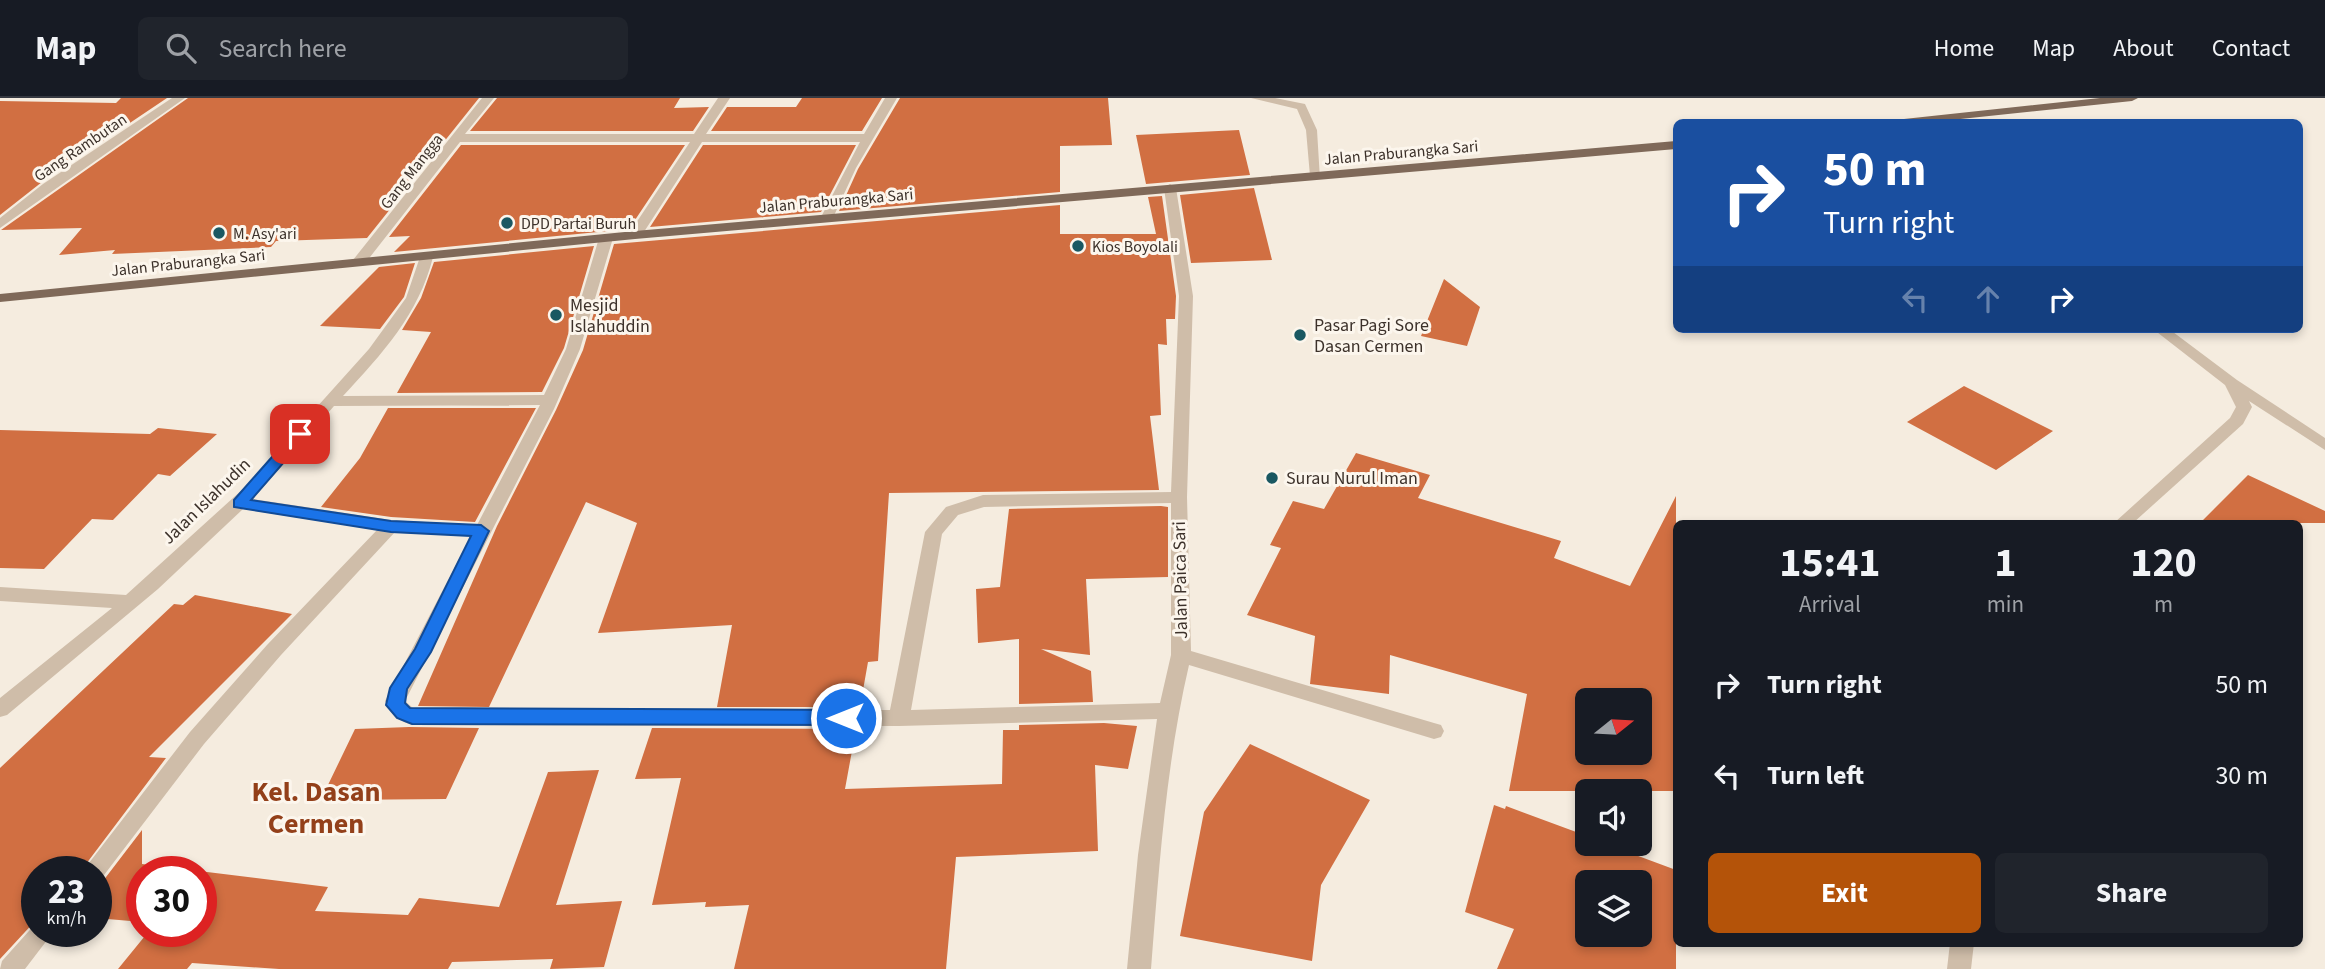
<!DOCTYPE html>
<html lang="en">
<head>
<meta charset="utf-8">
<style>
  body { margin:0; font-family:"Source Sans 3",sans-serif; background:#20242c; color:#f1f3f6; height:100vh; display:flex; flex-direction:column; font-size:26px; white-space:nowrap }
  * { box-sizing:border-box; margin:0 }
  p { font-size:23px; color:#9ea1a6 }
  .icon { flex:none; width:38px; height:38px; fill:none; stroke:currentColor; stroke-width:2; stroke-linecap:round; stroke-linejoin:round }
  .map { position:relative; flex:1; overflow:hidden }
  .sheet { position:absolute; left:1673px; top:422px; width:630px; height:427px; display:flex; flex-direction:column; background:#171b24; border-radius:10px; box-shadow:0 4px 10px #0003 }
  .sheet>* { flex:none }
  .banner { position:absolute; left:1673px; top:21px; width:630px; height:214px; border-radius:10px; box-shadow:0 4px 10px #0003; background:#1a4fa0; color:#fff; overflow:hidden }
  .needle { width:46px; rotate:72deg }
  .controls { position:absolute; left:1575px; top:590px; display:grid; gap:14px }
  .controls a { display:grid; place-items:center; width:77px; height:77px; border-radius:10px; background:#171b24; box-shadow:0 4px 10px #0003; font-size:35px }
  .speed { position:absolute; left:21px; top:758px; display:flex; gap:14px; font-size:35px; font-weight:700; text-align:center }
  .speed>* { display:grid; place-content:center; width:91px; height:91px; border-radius:50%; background:#171b24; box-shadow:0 4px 10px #0003; line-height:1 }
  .speed small { font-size:18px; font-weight:400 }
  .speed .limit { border:10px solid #d22; background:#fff; color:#111 }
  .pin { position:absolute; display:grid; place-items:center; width:60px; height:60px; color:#fff; margin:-30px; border-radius:14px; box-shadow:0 4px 10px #0006 }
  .me { position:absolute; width:77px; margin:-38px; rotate:270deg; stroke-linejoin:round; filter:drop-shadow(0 0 5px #0008) }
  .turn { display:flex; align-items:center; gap:24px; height:147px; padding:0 35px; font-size:32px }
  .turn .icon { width:91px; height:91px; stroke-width:2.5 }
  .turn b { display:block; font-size:49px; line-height:60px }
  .lanes { display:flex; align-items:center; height:66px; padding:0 35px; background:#0003; justify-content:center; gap:35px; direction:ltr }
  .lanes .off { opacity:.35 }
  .eta { display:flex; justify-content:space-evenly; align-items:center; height:119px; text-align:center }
  .eta b { font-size:42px; font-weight:700; line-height:49px }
  .action { display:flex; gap:14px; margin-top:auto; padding:14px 35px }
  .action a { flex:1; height:80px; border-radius:10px; background:#b45309; color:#fff; font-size:28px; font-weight:700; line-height:80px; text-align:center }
  .action a+a { background:#20242c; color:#f1f3f6 }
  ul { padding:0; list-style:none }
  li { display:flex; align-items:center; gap:21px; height:91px; padding:0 35px }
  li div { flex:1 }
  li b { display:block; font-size:26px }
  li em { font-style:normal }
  header { display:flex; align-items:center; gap:42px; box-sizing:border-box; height:98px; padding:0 35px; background:#171b24; border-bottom:2px solid #363941 }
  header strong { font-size:33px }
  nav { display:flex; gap:38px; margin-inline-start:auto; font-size:24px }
  .search { width:490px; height:63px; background:#20242c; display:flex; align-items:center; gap:18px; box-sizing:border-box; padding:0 24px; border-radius:10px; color:#9ea1a6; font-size:26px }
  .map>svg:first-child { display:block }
  .building { fill:#d16f42; fill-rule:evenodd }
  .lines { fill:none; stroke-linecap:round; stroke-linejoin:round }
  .minor { fill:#cfbda9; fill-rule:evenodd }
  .major { fill:#7f6959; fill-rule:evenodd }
  .route { fill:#1a73e8; stroke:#114b97; stroke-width:2 }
  .poi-dot { fill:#1a5862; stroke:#fcf6ed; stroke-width:2.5 }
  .labels { text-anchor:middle; stroke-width:6; stroke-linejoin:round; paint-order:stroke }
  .far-street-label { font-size:16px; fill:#3c312a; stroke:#fcf6ed }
  .far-poi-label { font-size:16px; fill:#3c312a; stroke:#fcf6ed; text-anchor:start }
  .poi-label { font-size:18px; fill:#3c312a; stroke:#fcf6ed; text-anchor:start }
  .street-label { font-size:18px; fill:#3c312a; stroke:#fcf6ed }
  .near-district-label { font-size:28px; font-weight:bold; fill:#93401a; stroke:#fcf6ed }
</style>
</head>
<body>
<header>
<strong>Map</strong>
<div class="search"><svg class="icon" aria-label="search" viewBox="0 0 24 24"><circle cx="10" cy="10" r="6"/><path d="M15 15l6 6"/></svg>Search here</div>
<nav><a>Home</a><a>Map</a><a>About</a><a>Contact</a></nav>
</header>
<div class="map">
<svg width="2325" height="871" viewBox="0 0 2325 871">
  <rect width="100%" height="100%" fill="#f5ecdf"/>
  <path class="building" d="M 121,0 L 167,0 L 42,84 L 0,117 L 0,3 L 116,5 Z
    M 188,0 L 479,0 L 367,140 L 276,143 L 271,149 L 112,156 L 115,152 L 59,157 L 82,130 L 1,132 Z
    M 497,0 L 680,0 L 674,10 L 709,9 L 693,33 L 470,33 Z
    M 802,0 L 882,0 L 862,33 L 711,33 L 727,9 L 796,9 Z
    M 900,0 L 1108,0 L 1112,47 L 1060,48 L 1060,94 L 839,113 L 858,71 Z
    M 1239,32 L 1250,77 L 1146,86 L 1136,37 Z
    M 461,47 L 685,47 L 629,131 L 394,154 L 410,138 L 389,139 Z
    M 703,47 L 856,47 L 821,114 L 650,129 Z
    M 1254,90 L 1272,162 L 1191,165 L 1180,97 Z
    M 1162,98 L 1176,198 L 1175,221 L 1166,221 L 1167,247 L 1158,246 L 1161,317 L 1150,318 L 1159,392 L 889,395 L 878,563 L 868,564 L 860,609 L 717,609 L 732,527 L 598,535 L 637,425 L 586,404 L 489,609 L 418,608 L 497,428 L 556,312 L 583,252 L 614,146 L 1060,107 L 1060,136 L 1156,136 L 1148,99 Z
    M 594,148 L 564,250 L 542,294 L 397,295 L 431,234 L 402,232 L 421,200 L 434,164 Z
    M 415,165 L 404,199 L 380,231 L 320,228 L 379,169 Z
    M 1444,181 L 1480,209 L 1467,248 L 1421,238 Z
    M 1964,288 L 2053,333 L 1996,372 L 1907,324 Z
    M 388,310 L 536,310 L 475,424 L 391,419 L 321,409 L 360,360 Z
    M 158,330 L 217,336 L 170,378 L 158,376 L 113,422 L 92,421 L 44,471 L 0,470 L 0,332 L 150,336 Z
    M 1356,355 L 1430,377 L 1418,400 L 1561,443 L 1554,460 L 1630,488 L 1676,398 L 1676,693 L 1509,693 L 1527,596 L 1390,557 L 1389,596 L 1310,586 L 1315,538 L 1247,517 L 1281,450 L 1270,447 L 1293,403 L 1324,411 ZM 1587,602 L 1640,602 L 1640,654 L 1587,654 Z
    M 2248,377 L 2325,413 L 2325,425 L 2200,425 Z
    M 1161,408 L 1168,409 L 1168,479 L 1086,481 L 1090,557 L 1041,551 L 1091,573 L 1093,604 L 1019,606 L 1019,541 L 978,545 L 976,491 L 1000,489 L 1009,411 Z
    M 195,497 L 292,516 L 149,659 L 166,660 L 80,774 L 37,774 L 37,821 L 0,861 L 0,670 L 174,506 L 183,507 Z
    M 1104,625 L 1137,628 L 1128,671 L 1095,667 L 1098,753 L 956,759 L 946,871 L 734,871 L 749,807 L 705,809 L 706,804 L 652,807 L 681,680 L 635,681 L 652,630 L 856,631 L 845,691 L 1002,686 L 1003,632 L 1019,632 L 1019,627 Z
    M 409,629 L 479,630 L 446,701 L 332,702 L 340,688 L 327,689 L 355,631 Z
    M 1250,646 L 1370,702 L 1321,787 L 1312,863 L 1180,838 L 1204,714 Z
    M 599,672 L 556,807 L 622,803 L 604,869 L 550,871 L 553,861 L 452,864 L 448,871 L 279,871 L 192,865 L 187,871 L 118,871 L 149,833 L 201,833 L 201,774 L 142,774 L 142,824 L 96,820 L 96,785 L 103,783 L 142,732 L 142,766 L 328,789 L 315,813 L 408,817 L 419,800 L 499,809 L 548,674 Z
    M 1494,707 L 1505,711 L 1506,708 L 1587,738 L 1587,746 L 1606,746 L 1676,772 L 1676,871 L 1497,871 L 1514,831 L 1465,814 ZM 1587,784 L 1640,784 L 1640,836 L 1587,836 Z"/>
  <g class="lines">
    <path class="minor" d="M 172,0 L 185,0 L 0,130 L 0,120 L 43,86 Z
      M 482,0 L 494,0 L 465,36 L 694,36 L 718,0 L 730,0 L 706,36 L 864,36 L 885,0 L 897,0 L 856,70 L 831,124 L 821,124 L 820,121 L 860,44 L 702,44 L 642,137 L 635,141 L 628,137 L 690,44 L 460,44 L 363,168 L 353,168 L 353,162 Z
      M 1251,0 L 1275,0 L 1305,6 L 1317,32 L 1320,81 L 1310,78 L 1306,32 L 1297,11 Z
      M 1170,86 L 1176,90 L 1193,198 L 1187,399 L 1191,553 L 1434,625 L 1441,627 L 1444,633 L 1441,639 L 1434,641 L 1189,567 C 1166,666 1159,769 1151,871 L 1127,871 L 1138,757 L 1157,621 L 899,628 L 412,627 C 397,622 392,617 385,603 L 471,438 L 395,434 L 281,557 L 204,646 L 101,781 L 96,783 L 96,774 L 82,774 L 190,634 L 267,547 L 377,432 L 243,411 L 158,491 L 7,617 L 0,619 L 0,600 L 112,510 L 0,503 L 0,489 L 126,497 L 244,390 L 369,251 L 406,200 L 421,156 L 426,155 L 433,159 C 419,216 382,256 343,298 L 544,297 L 566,251 L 599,140 L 606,136 L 613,140 L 580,251 L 554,311 L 405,603 L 414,611 L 890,612 L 925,434 L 946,409 L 983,397 L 1171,394 L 1179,198 L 1164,90 ZM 540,307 L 477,427 L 391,422 L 253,401 L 334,308 ZM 1171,405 L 1171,557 L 1160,605 L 911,612 L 942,436 L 958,417 L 984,409 Z
      M 2153,231 L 2169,231 L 2237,282 L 2325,340 L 2325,352 L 2249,303 L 2252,309 L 2243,326 L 2133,425 L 2114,425 L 2230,320 L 2236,309 L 2225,287 Z
      M 37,824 L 37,833 L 54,833 L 25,871 L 0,871 L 2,863 Z
      M 1950,845 L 1974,845 L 1971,871 L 1947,871 Z"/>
    <path class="major" d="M 2100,0 L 2138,0 L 2132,3 L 1932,24 L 1898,24 L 1904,21 Z
      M 1676,43 L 1676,51 L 635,141 L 0,204 L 0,196 L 635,133 Z"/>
  </g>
  <path class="route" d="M 300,332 L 307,336 L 305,340 L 251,402 L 391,423 L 481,427 L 489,433 L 431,554 L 407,591 L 405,605 L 410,610 L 846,612 L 855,620 L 846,627 L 412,626 L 397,620 L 386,607 L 390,590 L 415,551 L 471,438 L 391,434 L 234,409 L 234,402 L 295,333 Z"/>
  <g class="poi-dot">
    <circle cx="507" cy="125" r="7"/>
    <circle cx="219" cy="135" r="7"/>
    <circle cx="1078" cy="148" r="7"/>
    <circle cx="556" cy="217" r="7"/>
    <circle cx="1300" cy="237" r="7"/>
    <circle cx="1272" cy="380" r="7"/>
  </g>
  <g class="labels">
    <g class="far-street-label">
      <text transform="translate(80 49) rotate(-34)" y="6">Gang Rambutan</text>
      <text transform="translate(1401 54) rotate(-5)" y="6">Jalan Praburangka Sari</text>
      <text transform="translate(411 73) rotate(-52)" y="6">Gang Mangga</text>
      <text transform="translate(836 102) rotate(-5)" y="6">Jalan Praburangka Sari</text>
      <text transform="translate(188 164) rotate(-6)" y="6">Jalan Praburangka Sari</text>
    </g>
    <g class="far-poi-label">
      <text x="521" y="131">DPD Partai Buruh</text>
      <text x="233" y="141">M. Asy'ari</text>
      <text x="1092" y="154">Kios Boyolali</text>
    </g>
    <g class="poi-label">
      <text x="570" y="213">Mesjid<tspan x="570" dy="21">Islahuddin</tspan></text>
      <text x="1314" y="233">Pasar Pagi Sore<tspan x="1314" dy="21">Dasan Cermen</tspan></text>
      <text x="1286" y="386">Surau Nurul Iman</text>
    </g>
    <g class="street-label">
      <text transform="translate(206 403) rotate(-44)" y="6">Jalan Islahudin</text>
      <text transform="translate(1180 482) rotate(-91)" y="6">Jalan Paica Sari</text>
    </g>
    <g class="near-district-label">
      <text x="316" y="703">Kel. Dasan<tspan x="316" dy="32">Cermen</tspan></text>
    </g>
  </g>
</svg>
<div class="controls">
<a><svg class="needle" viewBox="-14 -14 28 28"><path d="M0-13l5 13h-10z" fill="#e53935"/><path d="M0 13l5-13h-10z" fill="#9ea1a6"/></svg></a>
<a><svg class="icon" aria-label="sound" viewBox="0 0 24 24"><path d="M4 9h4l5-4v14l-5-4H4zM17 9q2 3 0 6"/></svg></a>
<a><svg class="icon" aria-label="layers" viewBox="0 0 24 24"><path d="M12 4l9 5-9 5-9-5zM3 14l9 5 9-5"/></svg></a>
</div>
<div class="speed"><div>23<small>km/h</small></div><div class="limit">30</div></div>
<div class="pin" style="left:300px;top:336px;background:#d93025"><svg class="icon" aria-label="arrive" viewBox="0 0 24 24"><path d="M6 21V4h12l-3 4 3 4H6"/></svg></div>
<svg class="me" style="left:846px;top:620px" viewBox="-20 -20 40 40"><circle r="17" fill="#1a73e8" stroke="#fff" stroke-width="3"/><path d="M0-11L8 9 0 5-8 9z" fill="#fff"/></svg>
<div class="banner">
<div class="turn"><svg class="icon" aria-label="right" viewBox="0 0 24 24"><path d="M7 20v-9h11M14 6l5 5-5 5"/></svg><div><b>50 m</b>Turn right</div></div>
<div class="lanes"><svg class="icon off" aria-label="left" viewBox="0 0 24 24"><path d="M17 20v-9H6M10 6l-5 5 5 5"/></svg><svg class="icon off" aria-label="ahead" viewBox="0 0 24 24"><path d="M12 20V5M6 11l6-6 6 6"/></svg><svg class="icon" aria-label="right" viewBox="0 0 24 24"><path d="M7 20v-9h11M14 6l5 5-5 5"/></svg></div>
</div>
<section class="sheet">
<div class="eta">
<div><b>15:41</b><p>Arrival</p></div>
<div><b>1</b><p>min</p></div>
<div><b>120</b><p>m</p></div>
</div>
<ul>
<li><svg class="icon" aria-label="right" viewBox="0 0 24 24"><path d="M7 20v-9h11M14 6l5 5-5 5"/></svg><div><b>Turn right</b></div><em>50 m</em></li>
<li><svg class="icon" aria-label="left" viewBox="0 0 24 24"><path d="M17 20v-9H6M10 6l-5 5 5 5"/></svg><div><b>Turn left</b></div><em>30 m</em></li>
</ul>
<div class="action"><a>Exit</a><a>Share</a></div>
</section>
</div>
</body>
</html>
